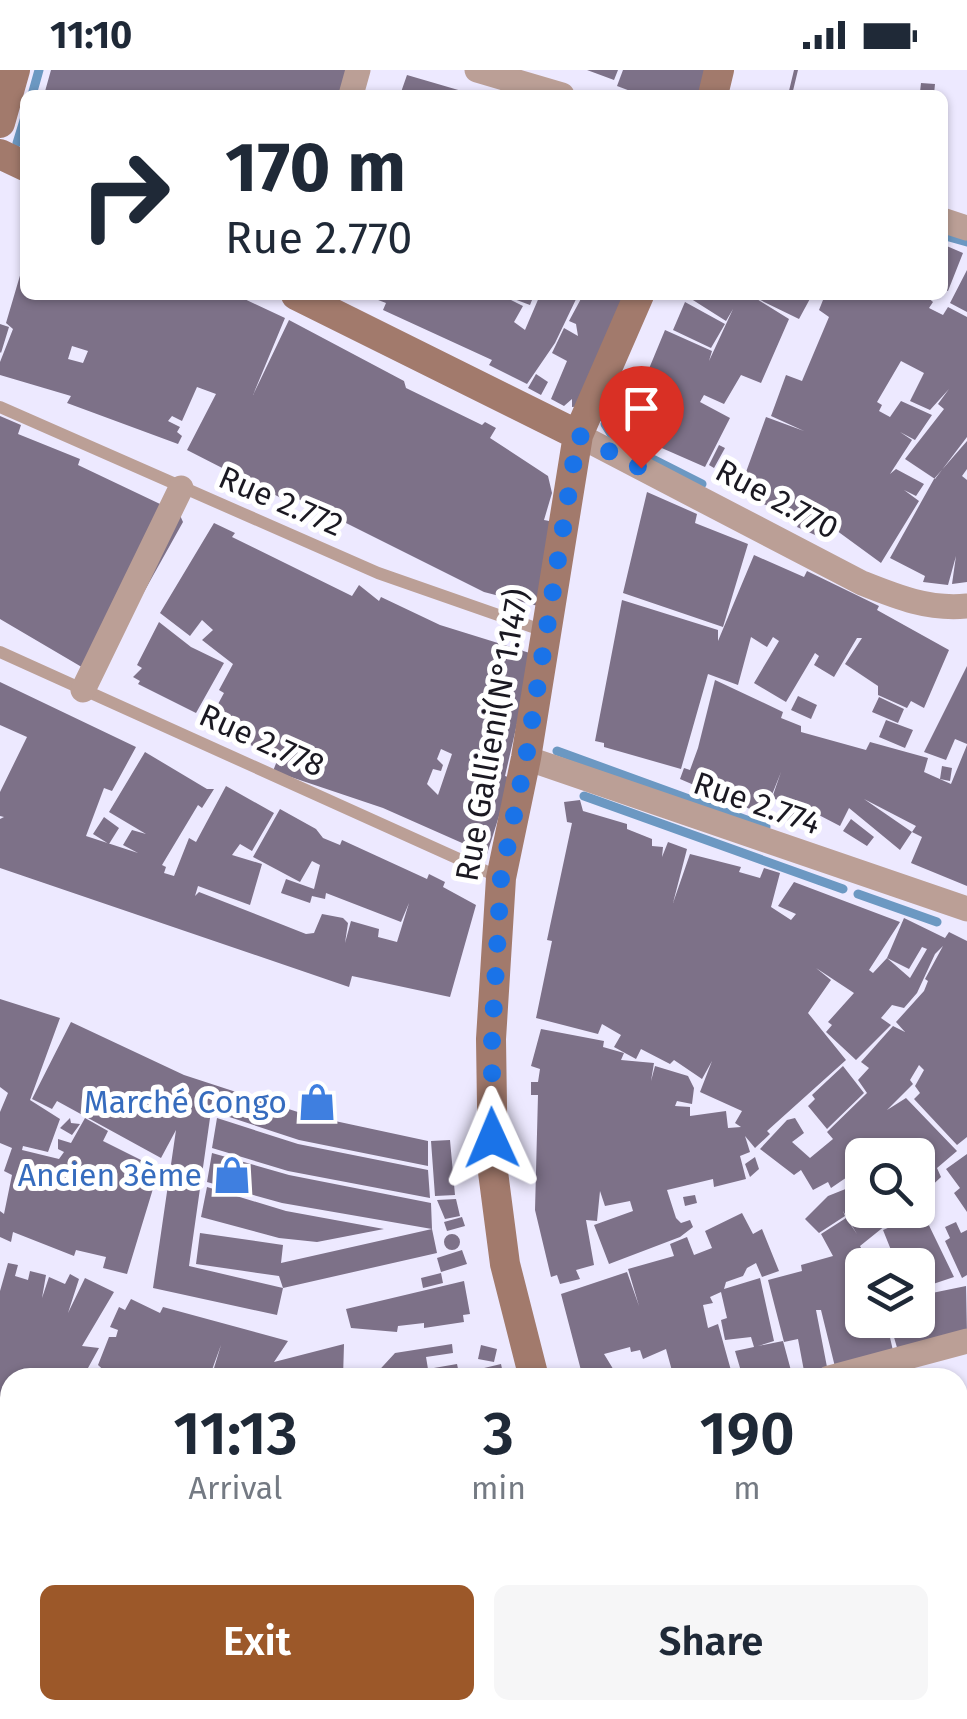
<!DOCTYPE html>
<html lang="en">
<head>
<meta charset="utf-8">
<style>
  body { margin:0; font-family:"Fira Sans",sans-serif; background:#f6f6f7; color:#1f2937; height:100vh; display:flex; flex-direction:column; font-size:38px; white-space:nowrap }
  * { box-sizing:border-box; margin:0 }
  p { font-size:32px; color:#747a83 }
  .icon { flex:none; width:55px; height:55px; fill:none; stroke:currentColor; stroke-width:2; stroke-linecap:round; stroke-linejoin:round }
  .map { position:relative; flex:1; overflow:hidden }
  .details { position:absolute; left:0px; top:1298px; width:968px; height:352px; display:flex; flex-direction:column; background:#fff; border-radius:30px 30px 0 0; box-shadow:0 2px 8px #0004 }
  .details>* { flex:none }
  .top-card { position:absolute; left:20px; top:20px; width:928px; height:210px; border-radius:15px; box-shadow:0 2px 8px #0004; background:#fff; color:#1f2937; overflow:hidden }
  .fabs { position:absolute; left:845px; top:1068px; display:grid; gap:20px }
  .fabs a { display:grid; place-items:center; width:90px; height:90px; border-radius:15px; background:#fff; box-shadow:0 2px 8px #0004; font-size:50px }
  .pin { position:absolute; display:grid; place-items:center; width:85px; height:85px; color:#fff; margin:-102px -42px; border-radius:50% 50% 50% 0; rotate:-45deg; box-shadow:0 0 10px #0007 }
  .pin .icon { rotate:45deg }
  .me { position:absolute; width:110px; margin:-55px; rotate:359deg; stroke-linejoin:round; filter:drop-shadow(0 0 8px #0008) }
  .turn { display:flex; align-items:center; gap:35px; height:210px; padding:0 40px; font-size:45px }
  .turn .icon { width:130px; height:130px; stroke-width:2.5 }
  .turn b { display:block; font-size:70px; line-height:85px }
  .eta { display:flex; justify-content:space-evenly; align-items:center; height:170px; text-align:center }
  .eta b { font-size:60px; font-weight:600; line-height:70px }
  .primary-button { display:flex; gap:20px; margin-top:auto; padding:20px 40px }
  .primary-button a { flex:1; height:115px; border-radius:15px; background:#9c5829; color:#fff; font-size:40px; font-weight:600; line-height:115px; text-align:center }
  .primary-button a+a { background:#f6f6f7; color:#1f2937 }
  .status { display:flex; justify-content:space-between; align-items:center; height:70px; padding:0 50px; background:#fff; direction:ltr }
  .status svg { height:28px; fill:currentColor }
  .map>svg:first-child { display:block }
  .lines { fill:none; stroke-linecap:round; stroke-linejoin:round }
  .stream { stroke:#6c98c2; stroke-width:9 }
  .building { fill:#7d7188; fill-rule:evenodd }
  .lane { stroke:#bb9f96; stroke-width:12 }
  .street { stroke:#bb9f96; stroke-width:25 }
  .secondary { stroke:#a27a6c; stroke-width:30 }
  .route { stroke:#1a73e8; stroke-width:18; stroke-dasharray:0 32.4 }
  .labels { text-anchor:middle; stroke-width:10; stroke-linejoin:round; paint-order:stroke }
  .street-label { font-size:32px; fill:#1b1922; stroke:#fff }
  .shop-label { font-size:32px; fill:#366cbe; stroke:#fff; text-anchor:end }
</style>
</head>
<body>
<div class="status"><b>11:10</b><svg viewBox="0 0 49 12"><path d="M0 12V9h3v3zM5 12V6h3v6zM10 12V3h3v9zM15 12V0h3v12zM26 1h20v11H26zM47 4h2v5h-2z"/></svg></div>
<div class="map">
<svg width="967" height="1649" viewBox="0 0 967 1649">
  <rect width="100%" height="100%" fill="#ede9ff"/>
  <g class="lines">
    <path class="stream" d="M 32,25 L 39,0
      M 17,73 L 25,47
      M 942,165 L 967,172
      M 605,354 L 615,370 L 702,414
      M 557,681 L 766,757
      M 584,726 L 843,819
      M 858,824 L 937,852
      M 648,1640 L 650,1649"/>
  </g>
  <path class="building" d="M 51,0 L 347,0 L 341,25 L 44,25 Z
    M 587,0 L 618,0 L 614,10 Z
    M 623,0 L 716,0 L 706,25 L 641,25 L 617,16 Z
    M 794,0 L 798,0 L 792,25 L 788,25 Z
    M 407,5 L 472,24 L 472,25 L 400,25 Z
    M 921,13 L 935,14 L 934,24 L 920,22 Z
    M 942,174 L 963,183 L 948,221 L 942,219 Z
    M 24,192 L 25,225 L 236,225 L 285,248 L 253,325 L 289,250 L 404,311 L 406,318 L 482,355 L 485,352 L 496,358 L 490,368 L 548,406 L 552,423 L 544,450 L 554,452 L 538,536 L 484,522 L 288,424 L 285,430 L 187,380 L 216,324 L 197,317 L 182,351 L 172,346 L 168,351 L 180,357 L 177,362 L 182,366 L 178,374 L 67,333 L 71,326 L 0,305 L 0,292 L 13,259 L 6,253 ZM 72,276 L 88,281 L 83,293 L 68,289 Z
    M 967,200 L 967,242 L 950,233 Z
    M 365,225 L 501,225 L 523,236 L 514,252 L 525,260 L 540,225 L 578,225 L 555,273 L 527,314 L 489,295 L 492,290 L 383,240 L 386,233 Z
    M 503,225 L 534,225 L 530,235 Z
    M 583,225 L 630,225 L 585,336 L 572,337 L 572,329 L 564,336 L 551,329 L 567,291 L 552,283 L 564,258 L 578,266 L 576,254 L 569,251 Z
    M 685,225 L 812,225 L 799,249 L 752,226 L 789,249 L 761,313 L 741,305 L 724,334 L 704,325 L 700,332 L 730,348 L 705,397 L 591,347 L 645,320 L 641,318 L 665,260 L 712,281 L 709,291 L 733,239 L 726,251 Z
    M 825,225 L 925,225 L 933,232 L 929,238 L 943,245 L 948,237 L 967,247 L 967,367 L 935,409 L 905,389 L 944,339 L 938,334 L 949,319 L 930,340 L 910,331 L 924,303 L 901,291 L 877,332 L 882,335 L 879,341 L 890,347 L 901,331 L 932,345 L 915,370 L 900,362 L 912,370 L 890,404 L 896,399 L 924,414 L 916,426 L 904,420 L 919,431 L 881,493 L 829,455 L 822,468 L 797,457 L 801,449 L 738,424 L 766,347 L 804,361 L 771,346 L 786,305 L 802,311 L 829,247 L 819,240 Z
    M 685,232 L 725,254 L 711,278 L 673,260 Z
    M 0,254 L 9,257 L 1,283 L 0,282 Z
    M 536,304 L 548,312 L 541,325 L 528,318 Z
    M 0,346 L 21,355 L 18,364 L 80,389 L 78,395 L 179,443 L 183,452 L 97,606 L 0,549 Z
    M 967,371 L 967,399 L 962,406 L 967,410 L 967,512 L 952,514 L 956,486 L 948,515 L 923,512 L 925,506 L 890,488 L 934,409 Z
    M 719,375 L 725,378 L 714,398 L 709,395 Z
    M 647,422 L 697,444 L 695,453 L 748,474 L 723,557 L 623,523 Z
    M 214,453 L 235,463 L 232,467 L 352,526 L 359,515 L 379,531 L 381,527 L 440,555 L 533,584 L 505,706 L 511,708 L 487,784 L 383,738 L 273,701 L 279,686 L 205,658 L 224,623 L 219,620 L 233,594 L 202,570 L 213,560 L 202,550 L 190,566 L 160,543 ZM 441,679 L 452,684 L 438,725 L 427,714 L 433,699 L 441,701 L 443,695 L 437,689 Z
    M 754,485 L 804,507 L 807,501 L 879,536 L 877,540 L 949,580 L 924,638 L 911,631 L 907,638 L 878,625 L 878,616 L 845,594 L 862,568 L 857,568 L 834,607 L 814,595 L 819,586 L 815,583 L 786,632 L 754,613 L 779,571 L 773,567 L 767,577 L 751,567 L 738,615 L 708,604 L 681,699 L 604,677 L 604,673 L 595,671 L 622,530 L 718,560 L 718,571 Z
    M 159,552 L 191,577 L 224,593 L 196,643 L 138,614 L 140,611 L 133,607 L 142,598 L 137,595 Z
    M 967,596 L 967,674 L 955,669 L 946,690 L 924,682 Z
    M 715,610 L 783,642 L 781,648 L 801,656 L 801,662 L 866,680 L 870,672 L 928,688 L 924,702 L 951,714 L 967,675 L 967,816 L 911,793 L 922,767 L 912,762 L 900,780 L 849,738 L 840,756 L 815,743 L 810,759 L 781,748 L 786,733 L 772,728 L 781,702 L 764,745 L 680,709 L 684,698 L 690,700 L 698,678 ZM 864,729 L 916,756 L 912,762 Z
    M 0,612 L 136,677 L 112,721 L 104,718 L 86,766 L 138,783 L 123,775 L 132,760 L 146,764 L 109,742 L 145,682 L 207,719 L 214,719 L 202,738 L 198,735 L 162,795 L 166,797 L 164,803 L 174,806 L 189,768 L 196,772 L 226,716 L 274,743 L 252,781 L 240,774 L 232,785 L 262,794 L 250,835 L 198,816 L 195,826 L 199,822 L 306,864 L 314,863 L 322,844 L 343,848 L 348,853 L 345,873 L 351,851 L 379,859 L 378,867 L 397,872 L 409,833 L 401,852 L 326,823 L 325,829 L 312,826 L 310,833 L 281,823 L 286,809 L 314,819 L 320,795 L 312,791 L 300,812 L 253,787 L 280,739 L 316,759 L 323,768 L 340,775 L 342,770 L 427,809 L 429,804 L 445,812 L 443,817 L 476,835 L 450,927 L 352,906 L 349,917 L 0,798 L 0,749 L 4,747 L 0,746 L 0,722 L 27,667 L 0,655 Z
    M 798,626 L 817,635 L 811,649 L 791,640 Z
    M 879,627 L 904,639 L 898,653 L 872,642 Z
    M 886,650 L 913,660 L 905,678 L 879,667 Z
    M 942,696 L 952,698 L 950,711 L 940,709 Z
    M 580,730 L 583,741 L 627,754 L 627,759 L 652,769 L 652,776 L 663,777 L 662,787 L 668,772 L 687,779 L 673,833 L 690,784 L 741,797 L 739,802 L 760,808 L 764,798 L 780,803 L 771,837 L 791,850 L 796,844 L 778,836 L 794,812 L 900,852 L 869,900 L 873,903 L 887,888 L 904,848 L 945,868 L 949,862 L 967,871 L 967,1067 L 957,1075 L 914,1029 L 920,1023 L 915,1016 L 924,1000 L 919,995 L 910,1010 L 913,1014 L 887,1040 L 906,1028 L 957,1081 L 937,1098 L 941,1107 L 923,1124 L 928,1134 L 918,1138 L 918,1085 L 883,1085 L 871,1072 L 878,1085 L 862,1085 L 862,1099 L 859,1102 L 848,1088 L 856,1101 L 831,1118 L 828,1112 L 813,1120 L 801,1100 L 794,1105 L 760,1079 L 787,1050 L 795,1048 L 804,1063 L 792,1072 L 810,1088 L 833,1069 L 827,1062 L 867,1023 L 858,1010 L 869,998 L 861,992 L 893,956 L 905,962 L 896,952 L 924,921 L 928,911 L 925,909 L 943,876 L 935,884 L 917,923 L 904,938 L 892,935 L 881,948 L 891,955 L 856,990 L 826,962 L 832,955 L 828,952 L 854,923 L 816,898 L 831,910 L 808,943 L 846,990 L 767,1061 L 770,1064 L 755,1078 L 745,1066 L 750,1082 L 740,1086 L 746,1109 L 714,1117 L 713,1109 L 667,1120 L 676,1148 L 681,1153 L 690,1150 L 693,1157 L 680,1167 L 609,1194 L 594,1155 L 633,1141 L 630,1131 L 605,1136 L 600,1121 L 597,1151 L 586,1150 L 594,1195 L 576,1200 L 580,1209 L 560,1214 L 557,1205 L 551,1207 L 535,1140 L 538,1025 L 531,1025 L 531,1012 L 538,1012 L 540,999 L 531,996 L 541,959 L 604,971 L 603,977 L 624,983 L 621,990 L 654,993 L 651,1011 L 655,996 L 688,1006 L 694,1018 L 692,1034 L 677,1031 L 675,1036 L 690,1037 L 690,1046 L 726,1041 L 728,1058 L 741,1057 L 735,1053 L 742,1041 L 700,1022 L 712,991 L 702,1009 L 674,990 L 670,994 L 641,979 L 636,989 L 614,977 L 621,965 L 602,954 L 598,964 L 536,948 L 552,871 L 547,870 L 572,753 L 567,752 L 564,732 ZM 922,877 L 927,879 L 910,908 L 887,888 L 909,899 Z
    M 104,747 L 119,758 L 109,774 L 93,764 Z
    M 851,749 L 874,767 L 867,776 L 843,761 Z
    M 0,929 L 60,948 L 30,1030 L 60,1049 L 48,1082 L 23,1076 L 22,1080 L 59,1089 L 64,1082 L 58,1079 L 58,1069 L 71,1073 L 85,1048 L 108,1061 L 103,1071 L 159,1099 L 127,1204 L 103,1198 L 106,1187 L 76,1180 L 74,1186 L 13,1162 L 11,1172 L 0,1167 L 0,1141 L 4,1144 L 12,1105 L 4,1101 L 12,1078 L 0,1073 L 0,1042 L 8,1023 L 0,1017 Z
    M 71,952 L 184,1005 L 307,1045 L 428,1071 L 428,1096 L 299,1070 L 211,1041 L 189,1196 L 283,1218 L 277,1245 L 153,1218 L 176,1060 L 161,1088 L 57,1031 L 52,1039 L 32,1029 Z
    M 843,996 L 864,1023 L 827,1059 L 808,1036 L 815,1029 L 812,1025 Z
    M 70,1048 L 71,1053 L 80,1054 L 72,1065 L 60,1058 Z
    M 217,1048 L 298,1074 L 428,1100 L 430,1128 L 288,1101 L 212,1078 Z
    M 450,1070 L 455,1125 L 435,1126 L 431,1071 Z
    M 212,1083 L 289,1105 L 431,1133 L 432,1159 L 282,1133 L 207,1112 Z
    M 967,1084 L 967,1142 L 954,1123 L 960,1118 L 946,1099 Z
    M 755,1087 L 759,1099 L 750,1107 L 745,1094 Z
    M 853,1116 L 862,1124 L 862,1140 L 901,1143 L 860,1176 L 870,1195 L 862,1195 L 862,1250 L 886,1250 L 894,1285 L 836,1301 L 821,1240 L 816,1240 L 827,1297 L 804,1301 L 798,1269 L 784,1272 L 768,1210 L 802,1201 L 801,1195 L 833,1186 L 821,1164 L 846,1148 L 857,1164 L 843,1141 L 845,1146 L 819,1163 L 805,1149 L 828,1126 Z
    M 207,1117 L 286,1141 L 384,1159 L 317,1172 L 279,1168 L 201,1147 Z
    M 695,1125 L 697,1133 L 685,1136 L 683,1127 Z
    M 456,1129 L 460,1146 L 445,1149 L 437,1130 Z
    M 742,1143 L 753,1164 L 762,1159 L 779,1201 L 762,1207 L 756,1193 L 747,1198 L 743,1206 L 726,1212 L 724,1219 L 760,1208 L 774,1271 L 758,1276 L 783,1271 L 793,1308 L 743,1308 L 735,1281 L 754,1277 L 751,1267 L 725,1270 L 721,1250 L 727,1248 L 721,1222 L 710,1227 L 713,1233 L 703,1235 L 708,1258 L 718,1254 L 732,1304 L 674,1308 L 666,1279 L 643,1289 L 640,1280 L 631,1282 L 630,1277 L 604,1284 L 615,1302 L 583,1308 L 561,1224 L 627,1202 L 639,1236 L 628,1199 L 674,1186 L 670,1174 L 687,1167 L 694,1185 L 712,1178 L 705,1161 Z
    M 923,1143 L 954,1207 L 933,1214 L 927,1196 L 918,1200 L 918,1195 L 897,1195 L 883,1160 Z
    M 462,1147 L 465,1156 L 447,1161 L 444,1152 Z
    M 956,1152 L 961,1163 L 967,1160 L 967,1205 L 962,1208 L 945,1171 L 950,1168 L 945,1157 Z
    M 432,1159 L 437,1183 L 283,1218 L 279,1206 L 196,1194 L 200,1163 L 283,1175 L 281,1193 Z
    M444 1172a8 8 0 1 1 16 0a8 8 0 1 1-16 0Z
    M 462,1180 L 467,1194 L 441,1202 L 437,1188 Z
    M 876,1184 L 890,1185 L 892,1195 L 878,1195 Z
    M 8,1193 L 18,1195 L 15,1206 L 28,1210 L 30,1201 L 46,1205 L 42,1228 L 49,1207 L 65,1214 L 70,1204 L 79,1209 L 68,1243 L 85,1208 L 114,1222 L 82,1276 L 99,1278 L 88,1298 L 92,1301 L 89,1308 L 10,1308 L 10,1410 L 5,1409 L 7,1401 L 0,1399 L 0,1221 Z
    M 441,1203 L 443,1213 L 423,1218 L 421,1208 Z
    M 927,1208 L 932,1223 L 966,1216 L 967,1264 L 898,1281 L 889,1250 L 918,1250 L 918,1209 Z
    M 464,1211 L 470,1244 L 463,1245 L 464,1252 L 424,1258 L 424,1253 L 398,1256 L 397,1262 L 351,1258 L 346,1239 Z
    M 131,1229 L 160,1243 L 163,1237 L 288,1271 L 274,1292 L 344,1274 L 343,1308 L 211,1308 L 221,1275 L 209,1308 L 112,1308 L 98,1295 L 109,1267 L 116,1267 L 118,1260 L 110,1257 L 119,1237 L 125,1240 Z
    M 452,1274 L 453,1283 L 426,1287 L 428,1299 L 457,1294 L 460,1308 L 372,1308 L 395,1283 Z
    M 481,1275 L 497,1279 L 494,1292 L 478,1289 Z
    M 501,1294 L 504,1308 L 464,1308 L 463,1303 Z
    M 644,1300 L 646,1308 L 621,1308 L 620,1306 Z
    M 0,1423 L 10,1427 L 10,1446 L 1,1475 Z
    M 7,1468 L 10,1468 L 8,1532 L 0,1530 L 0,1496 Z
    M 967,1565 L 967,1646 L 956,1649 L 958,1566 Z
    M 0,1578 L 10,1582 L 10,1640 L 48,1640 L 44,1649 L 24,1649 L 1,1640 Z
    M 265,1640 L 332,1640 L 321,1649 L 273,1649 Z
    M 427,1640 L 591,1640 L 591,1643 L 579,1649 L 432,1649 Z
    M 674,1640 L 715,1640 L 718,1649 L 676,1649 Z
    M 717,1640 L 760,1640 L 763,1649 L 720,1649 Z
    M 807,1640 L 858,1640 L 842,1649 L 798,1649 L 809,1645 Z"/>
  <g class="lines">
    <path class="lane" d="M 0,337 L 378,503 L 544,561
      M 0,582 L 501,808"/>
    <path class="street" d="M 477,0 L 562,25
      M 351,25 L 358,0
      M 942,150 L 967,158
      M 578,365 L 862,513 C 897,527 929,540 967,536
      M 83,620 L 181,418
      M 526,688 L 967,839
      M 829,1308 L 967,1271
      M 958,1544 L 967,1542
      M 0,1551 L 10,1554
      M 221,1640 L 237,1649
      M 886,1640 L 888,1649"/>
    <path class="secondary" d="M 713,25 L 719,0
      M 0,53 L 15,0
      M 0,84 L 25,96
      M 296,225 L 578,365
      M 534,1308 L 505,1194 L 493,1102 L 491,969 L 501,808 L 526,688 L 578,365 L 639,225
      M 626,1640 L 628,1649"/>
  </g>
  <g class="lines">
    <path class="route" d="M 492,1068 L 492,969 L 501,808 L 526,688 L 578,365 L 641,398"/>
  </g>
  <defs>
    <g id="shop-bare" transform="scale(3)"><path d="M-5-2.5h2.3a2.7 3.5 0 0 1 5.4 0H5L5.5 6h-11ZM-1.5-2.5h3a1.5 2.3 0 0 0-3 0Z" fill="#3f7fe0" stroke="#fff" stroke-width="2.5" paint-order="stroke"/></g>
  </defs>
  <g fill-rule="evenodd">
    <use href="#shop-bare" x="317" y="1032"/>
    <use href="#shop-bare" x="232" y="1105"/>
  </g>
  <g class="labels">
    <g class="street-label">
      <text transform="translate(777 429) rotate(28)" y="11">Rue 2.770</text>
      <text transform="translate(281 431) rotate(23)" y="11">Rue 2.772</text>
      <text transform="translate(492 665) rotate(-80)" y="11">Rue Gallieni(N°1.147)</text>
      <text transform="translate(262 670) rotate(24)" y="11">Rue 2.778</text>
      <text transform="translate(757 733) rotate(19)" y="11">Rue 2.774</text>
    </g>
    <g class="shop-label">
      <text x="287" y="1043">Marché Congo</text>
      <text x="202" y="1116">Ancien 3ème</text>
    </g>
  </g>
</svg>
<div class="fabs">
<a><svg class="icon" aria-label="search" viewBox="0 0 24 24"><circle cx="10" cy="10" r="6"/><path d="M15 15l6 6"/></svg></a>
<a><svg class="icon" aria-label="layers" viewBox="0 0 24 24"><path d="M12 4l9 5-9 5-9-5zM3 14l9 5 9-5"/></svg></a>
</div>
<div class="pin" style="left:641px;top:398px;background:#d93025"><svg class="icon" aria-label="arrive" viewBox="0 0 24 24"><path d="M6 21V4h12l-3 4 3 4H6"/></svg></div>
<svg class="me" style="left:492px;top:1068px" viewBox="-20 -20 40 40"><path d="M0-17L14 15 0 8-14 15z" fill="#1a73e8" stroke="#fff" stroke-width="4"/></svg>
<div class="top-card">
<div class="turn"><svg class="icon" aria-label="right" viewBox="0 0 24 24"><path d="M7 20v-9h11M14 6l5 5-5 5"/></svg><div><b>170 m</b>Rue 2.770</div></div>
</div>
<section class="details">
<div class="eta">
<div><b>11:13</b><p>Arrival</p></div>
<div><b>3</b><p>min</p></div>
<div><b>190</b><p>m</p></div>
</div>
<div class="primary-button"><a>Exit</a><a>Share</a></div>
</section>
</div>
</body>
</html>
